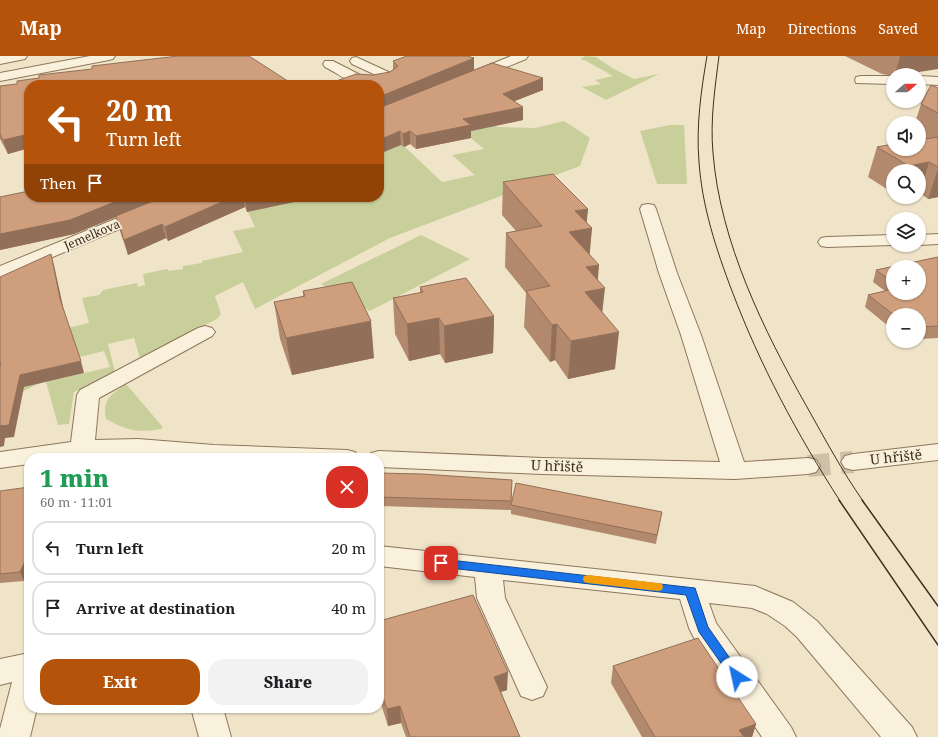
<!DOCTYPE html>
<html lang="en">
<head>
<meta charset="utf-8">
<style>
  body { margin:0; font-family:"Noto Serif",serif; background:#f2f2f2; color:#202124; height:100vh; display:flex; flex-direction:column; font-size:15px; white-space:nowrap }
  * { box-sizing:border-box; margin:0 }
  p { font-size:13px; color:#757577 }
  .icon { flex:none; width:22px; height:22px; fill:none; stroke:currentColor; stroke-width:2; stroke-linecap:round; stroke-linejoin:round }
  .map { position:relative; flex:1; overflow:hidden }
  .sheet { position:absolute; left:24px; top:397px; width:360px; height:260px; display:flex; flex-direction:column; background:#fff; border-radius:16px; box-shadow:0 1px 3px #0004 }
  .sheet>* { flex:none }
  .top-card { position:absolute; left:24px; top:24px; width:360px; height:122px; border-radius:16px; box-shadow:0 1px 3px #0004; background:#b45309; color:#fff; overflow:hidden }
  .needle { width:26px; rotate:70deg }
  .controls { position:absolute; left:886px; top:12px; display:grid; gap:8px }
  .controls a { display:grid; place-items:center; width:40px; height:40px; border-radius:50%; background:#fff; box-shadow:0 1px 3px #0004; font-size:20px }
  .pin { position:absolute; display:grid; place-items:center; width:34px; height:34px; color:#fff; margin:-17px; border-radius:8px; box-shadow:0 2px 6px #0006 }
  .me { position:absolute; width:44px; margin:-22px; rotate:325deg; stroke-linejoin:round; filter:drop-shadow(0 0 3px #0008) }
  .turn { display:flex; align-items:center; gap:14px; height:84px; padding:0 16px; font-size:18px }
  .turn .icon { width:52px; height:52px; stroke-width:2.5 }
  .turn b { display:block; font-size:28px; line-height:34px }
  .then { display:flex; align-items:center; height:38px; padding:0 16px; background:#0003; gap:8px; font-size:15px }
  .round { display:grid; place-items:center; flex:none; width:42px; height:42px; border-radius:16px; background:#f2f2f2 }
  .summary { display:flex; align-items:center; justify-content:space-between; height:68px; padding:0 16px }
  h1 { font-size:24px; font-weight:800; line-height:30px; color:#1e9e55 }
  .action { display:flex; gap:8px; margin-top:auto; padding:8px 16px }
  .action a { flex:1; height:46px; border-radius:16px; background:#b45309; color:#fff; font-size:16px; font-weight:800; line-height:46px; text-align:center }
  .action a+a { background:#f2f2f2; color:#202124 }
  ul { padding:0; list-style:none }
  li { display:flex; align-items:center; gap:12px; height:54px; margin:0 8px 6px; padding:0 8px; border:2px solid #e0e0e0; border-radius:16px }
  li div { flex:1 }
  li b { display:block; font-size:15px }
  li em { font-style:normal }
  header { display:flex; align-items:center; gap:24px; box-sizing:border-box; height:56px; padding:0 20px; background:#b45309; color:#fff }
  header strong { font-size:19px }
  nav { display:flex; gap:22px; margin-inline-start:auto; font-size:14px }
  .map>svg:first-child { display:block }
  .green { fill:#c9cf9b }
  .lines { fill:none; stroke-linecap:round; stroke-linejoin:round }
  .minor-tunnel { stroke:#ccc0a6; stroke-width:22; stroke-dasharray:22 11; stroke-linecap:butt }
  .minor-casing { stroke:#8d765c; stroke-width:2 }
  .minor { fill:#faf1dc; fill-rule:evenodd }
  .tram-far1 { stroke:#3d2e20; stroke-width:1 }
  .tram { stroke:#3d2e20; stroke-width:1.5 }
  .wall { fill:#b2896c; fill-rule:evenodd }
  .shaded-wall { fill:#916f58 }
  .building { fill:#cf9f7d; stroke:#916f58 }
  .route { fill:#1a73e8; stroke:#114b97 }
  .slow { fill:#f59e0b }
  .labels { text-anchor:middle; stroke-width:3.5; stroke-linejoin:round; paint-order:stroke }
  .far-street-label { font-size:12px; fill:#3d2e20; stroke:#f7eed8 }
  .street-label { font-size:14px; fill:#3d2e20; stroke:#f7eed8 }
</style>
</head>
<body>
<header>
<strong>Map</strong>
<nav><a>Map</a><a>Directions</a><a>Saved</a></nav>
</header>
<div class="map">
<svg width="938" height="681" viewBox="0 0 938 681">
  <rect width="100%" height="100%" fill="#f0e4c8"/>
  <path class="green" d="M 586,0 L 596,1 L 614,13 L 634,23 L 659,18 L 606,44 L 582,31 L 601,28 L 595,24 L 613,20 L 586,5 L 580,3 Z
    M 477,58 L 497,71 L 535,72 L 564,65 L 590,82 L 580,110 L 390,182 L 255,253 L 243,226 L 215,240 L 221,258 L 217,263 L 140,303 L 134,282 L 108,288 L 115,316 L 74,336 L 69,368 L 58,369 L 46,326 L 110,311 L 104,295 L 43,310 L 46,324 L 8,343 L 0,345 L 0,291 L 53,275 L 89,267 L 82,242 L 99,239 L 103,234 L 137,227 L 138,231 L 145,229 L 143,218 L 167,213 L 169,215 L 183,213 L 183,210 L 202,207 L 202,205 L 243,196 L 233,175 L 255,171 L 248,156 L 309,141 L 379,141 L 379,98 L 397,88 L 404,90 L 442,126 L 475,119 L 452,99 L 484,93 L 454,68 Z
    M 670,69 L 684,69 L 687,128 L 657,128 L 640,75 Z
    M 421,179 L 470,203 L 370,255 L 321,228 Z
    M 126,328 L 162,370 L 162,373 C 136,377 129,375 106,363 C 102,343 111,339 126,328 Z"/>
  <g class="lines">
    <path class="minor-tunnel" d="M 808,410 L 853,406"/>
    <g class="minor-casing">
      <path id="minor" d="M 0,0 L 27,0 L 25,3 L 0,8 Z
        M 90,0 L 115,0 L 113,3 L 109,4 L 0,25 L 0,17 Z
        M 511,0 L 528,0 L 526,3 L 475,24 L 467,24 L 465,21 L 467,18 Z
        M 356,1 L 395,19 L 397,22 C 392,30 367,31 359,29 C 347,25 335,16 325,11 L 323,8 L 325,5 L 333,5 L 370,24 L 380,21 L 352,8 L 350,5 L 352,2 Z
        M 861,20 L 893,20 L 893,28 L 856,27 L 855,24 L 856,21 Z
        M 919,20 L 938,21 L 938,29 L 919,28 Z
        M 169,141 L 191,141 L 189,144 L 0,223 L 0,210 Z
        M 648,148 L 654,149 L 656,153 L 677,217 L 701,279 L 744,406 L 808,402 L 816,404 L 820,410 L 816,416 L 808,418 L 735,423 L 542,418 L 379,411 L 379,402 L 368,402 L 371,397 L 379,395 L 542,402 L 720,406 L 681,279 L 659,217 L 640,153 L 642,149 Z
        M 938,178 L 938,188 L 919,189 L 918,189 L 919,179 Z
        M 893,179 L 893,189 L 827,191 L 821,190 L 818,186 L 821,182 L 827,181 Z
        M 205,270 L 212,272 L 215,276 L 212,280 L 99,342 L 95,384 L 138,383 L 214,389 L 347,394 L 355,396 L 359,402 L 179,402 L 138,399 L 29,402 L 29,408 L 0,412 L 0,396 L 71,386 L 77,339 L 80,334 L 198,272 Z
        M 938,388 L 938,404 L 853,414 L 845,412 L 841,406 L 845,400 L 853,398 Z
        M 379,490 L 755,530 L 793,546 L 817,565 L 912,671 L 917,681 L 881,681 L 797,581 L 785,570 L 767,558 L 752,552 L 709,547 L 716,567 L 791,671 L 796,681 L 762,681 L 693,580 L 689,572 L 680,543 L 503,524 L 505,542 L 547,631 L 543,640 L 532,644 L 521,640 L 477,542 L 475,521 L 379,510 Z
        M 29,597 L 29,652 L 37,652 L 30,681 L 0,681 L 0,673 L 12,626 L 0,629 L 0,603 Z
        M 191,652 L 223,652 L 231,681 L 199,681 Z"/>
    </g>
    <use href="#minor" class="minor"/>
    <path class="tram-far1" d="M 707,0 C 701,35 696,70 699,106 C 702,150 716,193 732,235 C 760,309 797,378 840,445
      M 719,0 C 715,32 710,64 713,97 C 720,186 764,275 807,351 C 825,383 842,415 863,445"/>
    <path class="tram" d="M 839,444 L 938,589
      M 862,444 L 938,550"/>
  </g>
  <path class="wall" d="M 845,0 L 938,0 L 900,19 L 893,19 L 893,20 L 882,18 Z
    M 393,5 L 474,14 L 543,34 L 514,45 L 523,64 L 471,75 L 471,82 L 416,93 L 410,88 L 404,91 L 401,89 L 373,19 L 390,16 L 393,14 Z
    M 29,29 L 29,92 L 8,98 L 0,83 L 0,30 Z
    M 938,32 L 938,141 L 928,143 L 920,137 L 919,115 L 893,115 L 893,137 L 868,121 L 877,91 L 924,83 L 919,80 L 919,67 L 915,67 L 921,48 Z
    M 503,126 L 588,153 L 586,167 L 592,172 L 589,198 L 598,224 L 602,256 L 615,313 L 568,323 L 555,304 L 550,306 L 524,271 L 526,237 L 505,211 L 506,177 L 516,175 L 502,159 Z
    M 0,141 L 317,141 L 247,156 L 245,151 L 168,185 L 166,182 L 128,199 L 120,175 L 116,161 L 74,178 L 0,194 Z
    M 938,201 L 938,282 L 919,283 L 919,259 L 893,259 L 893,274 L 865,251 L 868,239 L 885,235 L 873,226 L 876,214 ZM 893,211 L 919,237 L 893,237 Z
    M 420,231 L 494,260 L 493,297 L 445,307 L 440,298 L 409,305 L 395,278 L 393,242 L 420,237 Z
    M 303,235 L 374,302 L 292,319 L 280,283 L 274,246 L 303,241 Z
    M 379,417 L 512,424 L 511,454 L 379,450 Z
    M 0,435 L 24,525 L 0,527 Z
    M 511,449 L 662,456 L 656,488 L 511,458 Z
    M 379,565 L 507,634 L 501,636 L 520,681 L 406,681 L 401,667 L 388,670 L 379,642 Z
    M 613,610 L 756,668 L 752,681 L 642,681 L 611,627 Z"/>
  <path class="shaded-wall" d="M 900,0 L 938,0 L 938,13 L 900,19 L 895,19 Z
    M 474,2 L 474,14 L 379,53 L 379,41 Z
    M 543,22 L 543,34 L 502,50 L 503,38 Z
    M 523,51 L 523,64 L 471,75 L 471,82 L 416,93 L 416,80 L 463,63 Z
    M 400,75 L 401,89 L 379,98 L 379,84 Z
    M 410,75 L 410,88 L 404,91 L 403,78 Z
    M 29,78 L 29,92 L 8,98 L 3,84 Z
    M 929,106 L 920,137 L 919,137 L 919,115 L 907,115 L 909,110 Z
    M 938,113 L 938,141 L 928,143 Z
    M 127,141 L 165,141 L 74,178 L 0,194 L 0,178 Z
    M 233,141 L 243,141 L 245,151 L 168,185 L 165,171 Z
    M 245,141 L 317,141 L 247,156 Z
    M 588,153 L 586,173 L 592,172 L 589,206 L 569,176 L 575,155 Z
    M 162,168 L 166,182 L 128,199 L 124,184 Z
    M 51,198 L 54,209 L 64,255 L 60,243 Z
    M 599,209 L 597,234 L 605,232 L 601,268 L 583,247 L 586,211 Z
    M 494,260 L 493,297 L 445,307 L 444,270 Z
    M 439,262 L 440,298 L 409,305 L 407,268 Z
    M 371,265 L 374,302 L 292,319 L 286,282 Z
    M 557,268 L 555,304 L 550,306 L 552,269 Z
    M 619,276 L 615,313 L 568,323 L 571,285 Z
    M 81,305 L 84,317 L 24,331 L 14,381 L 5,382 L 4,390 L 0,391 L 0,370 L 20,319 Z
    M 29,496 L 29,513 L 24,525 L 20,516 Z
    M 508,616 L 507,634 L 494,638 L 494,621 Z
    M 400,650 L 401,667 L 388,670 L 387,653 Z
    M 756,668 L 752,681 L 737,681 L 739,674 Z"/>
  <path class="building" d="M 178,0 L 249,0 L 294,29 L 29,29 L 29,78 L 3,84 L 0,78 L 0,30 L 17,28 L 17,25 L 39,22 L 39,19 L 92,13 L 92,10 Z
    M 407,0 L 467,0 L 474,2 L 379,41 L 379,29 L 325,29 L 356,18 L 373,19 L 390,16 L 398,10 L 393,5 Z
    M 492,7 L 543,22 L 503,38 L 523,51 L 463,63 L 471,69 L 416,80 L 410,75 L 403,78 L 400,75 L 379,84 L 379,52 Z
    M 931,29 L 938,32 L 938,57 L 921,48 Z
    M 938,81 L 938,111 L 929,106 L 909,110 L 877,91 L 893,88 L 893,93 L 919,93 L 919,84 Z
    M 553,118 L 588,153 L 575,155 L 592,172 L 569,176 L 599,209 L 586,211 L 605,232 L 585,236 L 619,276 L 571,285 L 557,268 L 552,269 L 526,235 L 550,230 L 506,177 L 542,170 L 503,126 Z
    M 29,135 L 29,141 L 127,141 L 70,164 L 0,178 L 0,141 Z
    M 163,141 L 233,141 L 165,171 L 162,168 L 124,184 L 116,160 Z
    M 51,198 L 60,243 L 81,305 L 20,319 L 9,369 L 0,370 L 0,372 L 0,310 L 1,310 L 0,305 L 0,221 Z
    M 938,201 L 938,270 L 919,271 L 919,259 L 894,259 L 868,239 L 893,233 L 893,237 L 919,237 L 919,211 L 893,211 L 893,226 L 876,214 Z
    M 466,222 L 494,260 L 444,270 L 439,262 L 407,268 L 393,242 L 423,236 L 420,231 Z
    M 352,226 L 371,265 L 286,282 L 274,246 L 305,240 L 303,235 Z
    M 379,417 L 422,418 L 512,424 L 511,445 L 379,441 Z
    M 516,427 L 662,456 L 657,479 L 511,449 Z
    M 29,431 L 29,496 L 20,516 L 0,518 L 0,435 Z
    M 473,539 L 508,616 L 494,621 L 520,681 L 410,681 L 400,650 L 387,653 L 379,630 L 379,565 Z
    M 698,582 L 756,668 L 739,674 L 744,681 L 655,681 L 613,610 Z"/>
  <path class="route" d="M 441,503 L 695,532 L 708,571 L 743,621 L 742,624 L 737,626 L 733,624 L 699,576 L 686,539 L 441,511 L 437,510 L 436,507 L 437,504 Z"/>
  <path class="slow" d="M 588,519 L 658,527 L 662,528 L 663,531 L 662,534 L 658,535 L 588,527 L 584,526 L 583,523 L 584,520 Z"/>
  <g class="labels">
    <g class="far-street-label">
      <text transform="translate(92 179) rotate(-23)" y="4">Jemelkova</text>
    </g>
    <g class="street-label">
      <text transform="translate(896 401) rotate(-6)" y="5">U hřiště</text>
      <text transform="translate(557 410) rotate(2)" y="5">U hřiště</text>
    </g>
  </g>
</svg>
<div class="controls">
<a><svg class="needle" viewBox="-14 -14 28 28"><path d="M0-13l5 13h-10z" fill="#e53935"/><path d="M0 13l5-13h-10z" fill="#757577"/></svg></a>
<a><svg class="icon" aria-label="sound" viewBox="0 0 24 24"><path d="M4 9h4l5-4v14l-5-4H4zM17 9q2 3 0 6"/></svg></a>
<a><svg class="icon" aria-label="search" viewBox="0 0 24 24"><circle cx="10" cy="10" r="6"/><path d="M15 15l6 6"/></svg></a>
<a><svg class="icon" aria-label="layers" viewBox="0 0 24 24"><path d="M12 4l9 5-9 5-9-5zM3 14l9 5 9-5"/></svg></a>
<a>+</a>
<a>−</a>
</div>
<div class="pin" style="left:441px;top:507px;background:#d93025"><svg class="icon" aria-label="arrive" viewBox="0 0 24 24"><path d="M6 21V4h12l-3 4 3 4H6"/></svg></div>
<svg class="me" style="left:737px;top:621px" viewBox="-20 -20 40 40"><circle r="19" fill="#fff"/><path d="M0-13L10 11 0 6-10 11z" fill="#1a73e8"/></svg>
<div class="top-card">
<div class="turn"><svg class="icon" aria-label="left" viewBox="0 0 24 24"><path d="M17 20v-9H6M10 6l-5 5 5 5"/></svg><div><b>20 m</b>Turn left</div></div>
<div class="then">Then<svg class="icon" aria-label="arrive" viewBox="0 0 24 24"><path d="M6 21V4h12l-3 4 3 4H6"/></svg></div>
</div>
<section class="sheet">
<div class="summary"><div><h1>1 min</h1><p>60 m · 11:01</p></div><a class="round" style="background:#d93025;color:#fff"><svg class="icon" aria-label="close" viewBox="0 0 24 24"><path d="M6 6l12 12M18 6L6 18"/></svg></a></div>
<ul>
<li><svg class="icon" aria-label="left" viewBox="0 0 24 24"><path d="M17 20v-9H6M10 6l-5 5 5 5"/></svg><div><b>Turn left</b></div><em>20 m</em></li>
<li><svg class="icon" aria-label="arrive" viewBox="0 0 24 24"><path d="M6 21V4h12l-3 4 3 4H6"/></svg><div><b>Arrive at destination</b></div><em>40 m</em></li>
</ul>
<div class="action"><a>Exit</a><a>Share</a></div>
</section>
</div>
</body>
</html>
